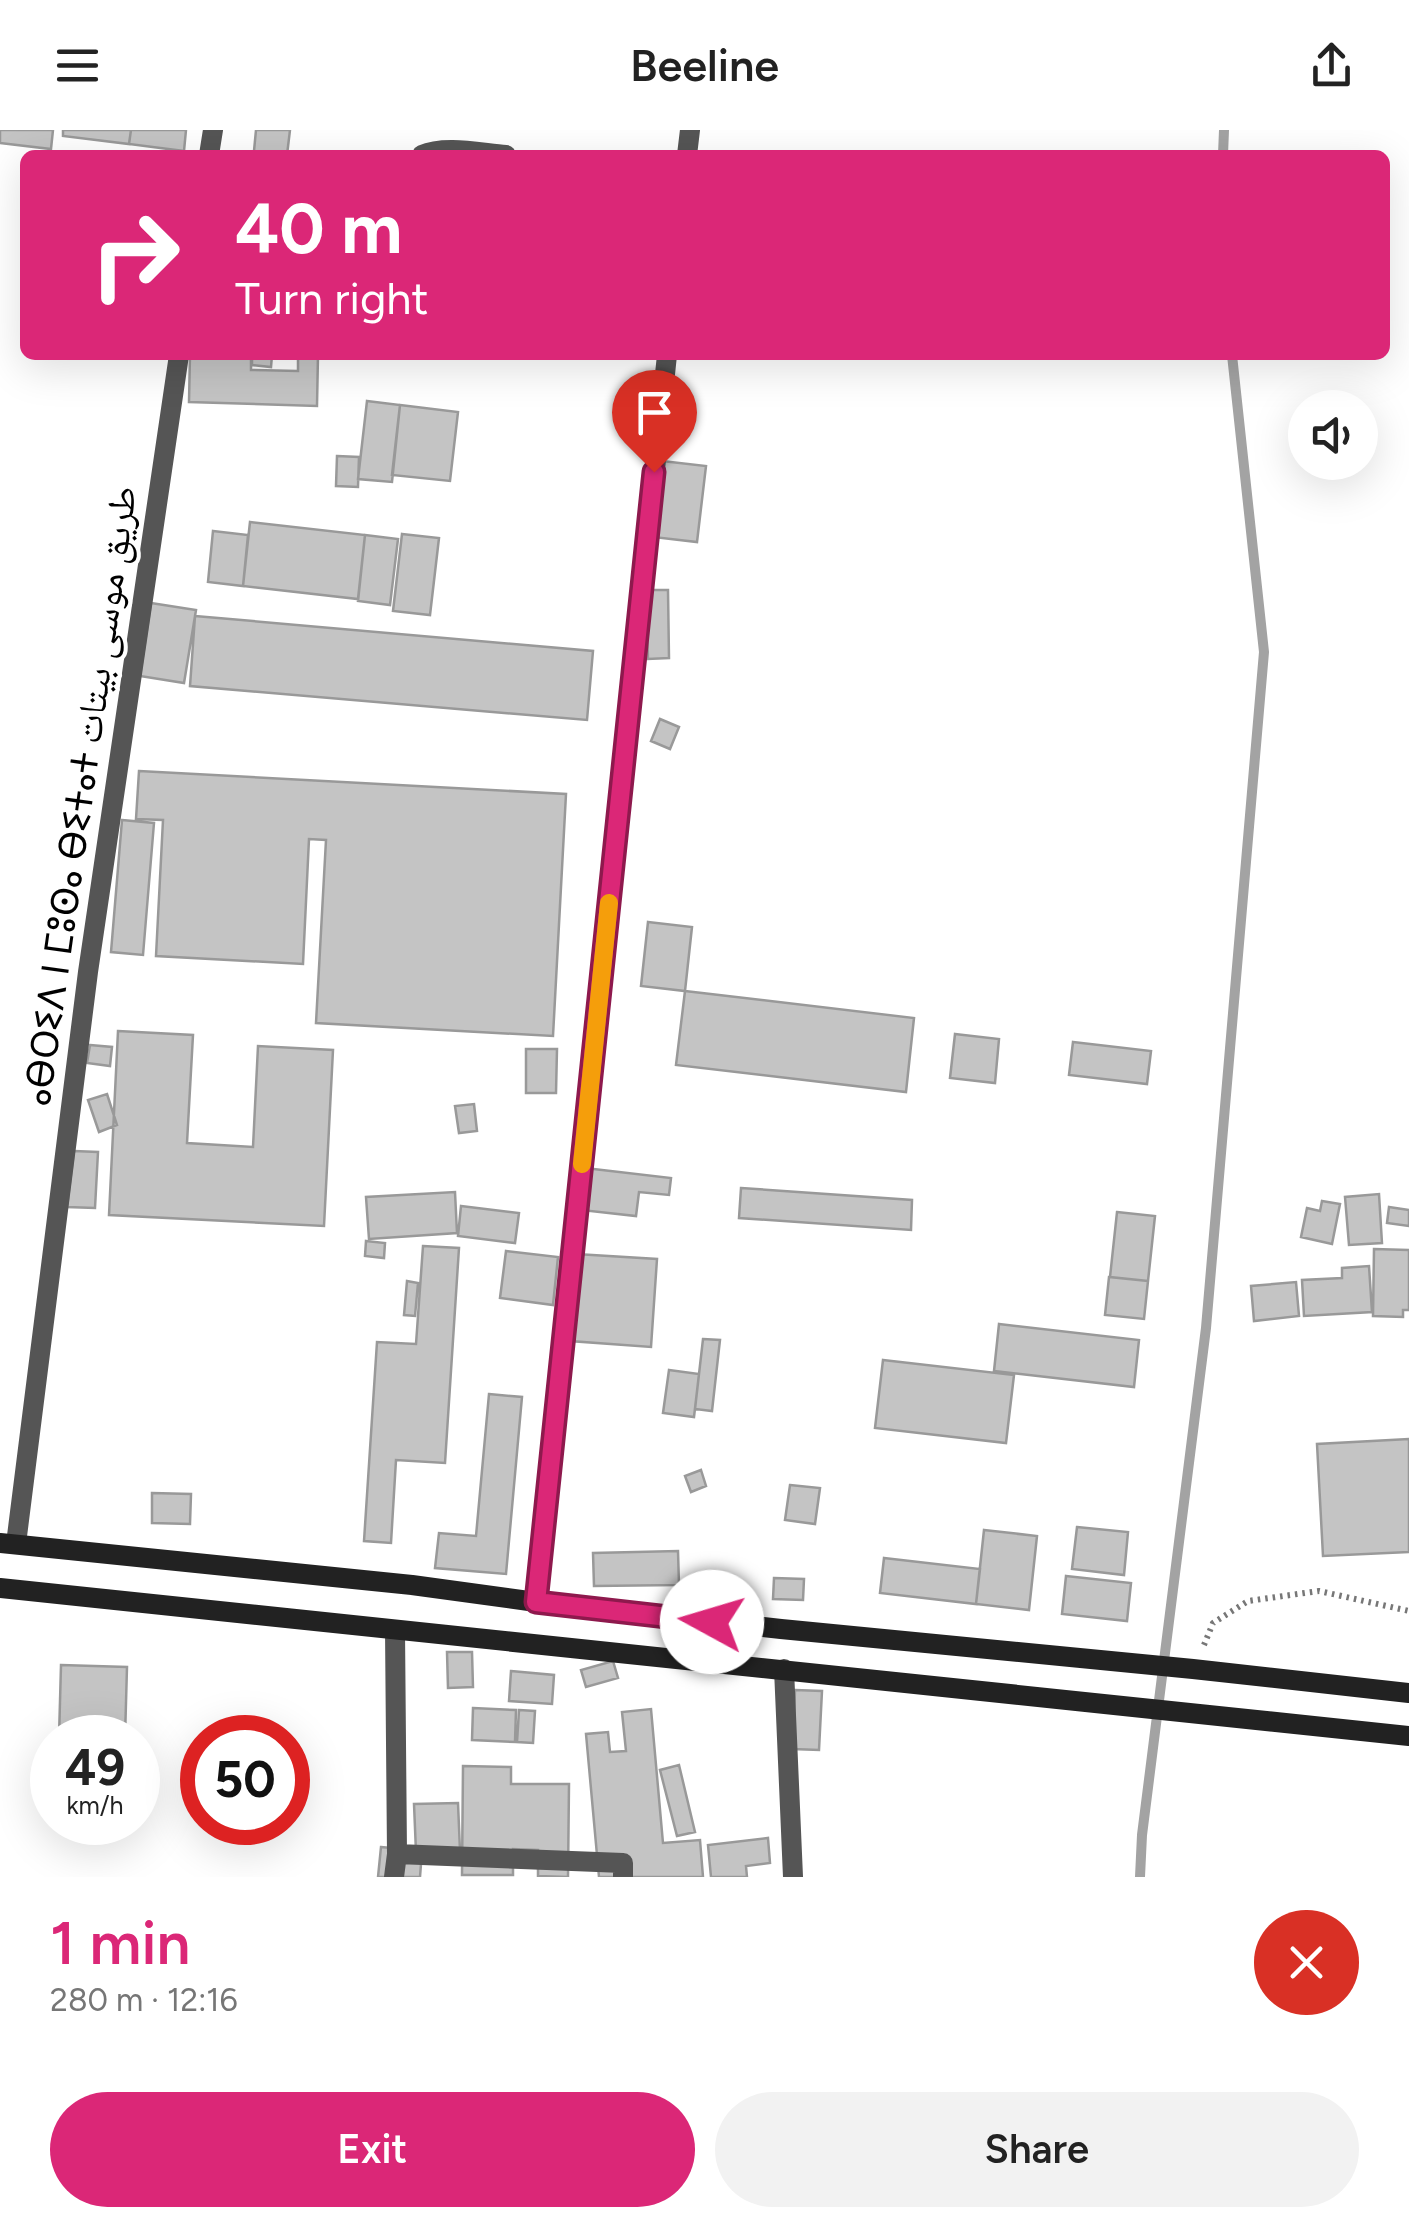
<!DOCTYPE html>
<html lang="en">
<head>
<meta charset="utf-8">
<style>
  body { margin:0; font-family:Figtree,"Noto Naskh Arabic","Noto Sans Tifinagh",sans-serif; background:#f2f2f2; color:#222; height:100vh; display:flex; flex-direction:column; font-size:38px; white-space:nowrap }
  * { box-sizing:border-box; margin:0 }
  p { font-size:32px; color:#767676 }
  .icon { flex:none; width:55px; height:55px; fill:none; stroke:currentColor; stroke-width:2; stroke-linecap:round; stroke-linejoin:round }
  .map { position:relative; height:1747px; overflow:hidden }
  .drawer { display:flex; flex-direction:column; background:#fff; flex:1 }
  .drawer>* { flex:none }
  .top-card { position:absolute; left:20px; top:20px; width:1370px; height:210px; border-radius:15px; box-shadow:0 10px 40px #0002; background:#db2777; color:#fff; overflow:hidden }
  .tools { position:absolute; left:1288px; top:260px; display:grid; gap:20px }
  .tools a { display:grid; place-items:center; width:90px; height:90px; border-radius:50%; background:#fff; box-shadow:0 10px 40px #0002; font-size:50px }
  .speed { position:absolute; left:30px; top:1585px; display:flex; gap:20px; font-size:50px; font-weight:700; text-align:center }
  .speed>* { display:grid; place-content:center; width:130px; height:130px; border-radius:50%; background:#fff; box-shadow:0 10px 40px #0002; line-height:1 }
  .speed small { font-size:25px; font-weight:400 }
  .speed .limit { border:15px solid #d22; background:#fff; color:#111 }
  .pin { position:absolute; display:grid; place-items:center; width:85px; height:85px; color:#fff; margin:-102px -42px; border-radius:50% 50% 50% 0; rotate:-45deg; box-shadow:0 0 10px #0007 }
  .pin .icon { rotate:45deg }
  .me { position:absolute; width:110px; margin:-55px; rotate:276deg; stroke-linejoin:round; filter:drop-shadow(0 0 8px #0008) }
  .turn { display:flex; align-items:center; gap:35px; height:210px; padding:0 50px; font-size:45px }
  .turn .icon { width:130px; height:130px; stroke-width:2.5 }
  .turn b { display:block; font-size:70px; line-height:85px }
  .round { display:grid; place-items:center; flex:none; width:105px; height:105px; border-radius:52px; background:#f2f2f2 }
  .overview { display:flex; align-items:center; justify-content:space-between; height:170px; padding:0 50px }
  h1 { font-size:60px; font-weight:600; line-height:75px; color:#db2777 }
  .cta { display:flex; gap:20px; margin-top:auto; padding:20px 50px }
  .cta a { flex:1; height:115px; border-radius:60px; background:#db2777; color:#fff; font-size:40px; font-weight:600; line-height:115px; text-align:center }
  .cta a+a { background:#f2f2f2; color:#222 }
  header { display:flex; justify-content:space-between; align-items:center; height:130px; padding:0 50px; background:#fff; font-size:45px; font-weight:600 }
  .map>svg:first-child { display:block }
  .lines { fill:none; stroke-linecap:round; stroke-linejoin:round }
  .stream { stroke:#a3a3a3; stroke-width:10 }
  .building { fill:#c4c4c4; stroke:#999; stroke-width:2.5 }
  .path { stroke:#777; stroke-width:6; stroke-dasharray:2.5 5; stroke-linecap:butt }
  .service { stroke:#555; stroke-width:20 }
  .minor { stroke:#555; stroke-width:20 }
  .secondary { stroke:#222; stroke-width:20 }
  .route-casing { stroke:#8e194d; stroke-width:25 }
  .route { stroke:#db2777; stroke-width:18 }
  .slow { stroke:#f59e0b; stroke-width:18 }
  .labels { text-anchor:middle; stroke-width:8; stroke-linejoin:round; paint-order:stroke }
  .street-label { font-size:38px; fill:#000; stroke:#fff }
</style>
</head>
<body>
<header><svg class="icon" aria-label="menu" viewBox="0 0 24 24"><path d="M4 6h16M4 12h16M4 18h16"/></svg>Beeline<svg class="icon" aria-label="share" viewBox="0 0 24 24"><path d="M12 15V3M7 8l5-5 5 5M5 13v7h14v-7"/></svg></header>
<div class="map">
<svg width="1409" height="1747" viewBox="0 0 1409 1747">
  <rect width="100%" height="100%" fill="#fff"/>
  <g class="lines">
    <path class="stream" d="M 1223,25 L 1224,0
      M 1140,1747 L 1142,1705 L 1206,1198 L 1264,522 L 1232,225"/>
  </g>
  <path class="building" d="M 0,0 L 53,0 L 51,19 L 0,13 Z
    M 63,0 L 131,0 L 129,14 L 63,6 Z
    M 131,0 L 186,0 L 184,21 L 129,14 Z
    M 256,0 L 290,0 L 287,25 L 254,21 Z
    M 190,225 L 251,225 L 251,240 L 298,241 L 298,225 L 318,225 L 317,276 L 189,272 Z
    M 252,225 L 272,225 L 271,237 L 252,235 Z
    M 367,271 L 400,275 L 392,352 L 358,349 Z
    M 400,275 L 458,282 L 450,351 L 392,345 Z
    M 337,326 L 359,327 L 358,357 L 336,356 Z
    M 662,331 L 706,336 L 697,412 L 653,407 Z
    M 250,392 L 365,405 L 358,469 L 243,456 Z
    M 213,401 L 248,405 L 243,456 L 208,452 Z
    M 402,404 L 439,408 L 430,485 L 393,481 Z
    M 365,405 L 398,409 L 390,475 L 358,471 Z
    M 646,460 L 668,460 L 669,528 L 648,529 Z
    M 151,473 L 196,480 L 184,553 L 140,546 Z
    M 195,486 L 593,521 L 587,590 L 190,556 Z
    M 660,589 L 679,597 L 670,619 L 651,611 Z
    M 139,641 L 566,664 L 553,906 L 316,893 L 326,710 L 309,709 L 303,834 L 156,826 L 163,690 L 136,689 Z
    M 122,690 L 154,693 L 143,825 L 111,822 Z
    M 648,792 L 692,797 L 685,861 L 641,856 Z
    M 685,861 L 914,888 L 906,962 L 676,935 Z
    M 118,901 L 193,905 L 187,1013 L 253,1017 L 258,916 L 333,920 L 324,1096 L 109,1085 Z
    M 955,904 L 999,909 L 995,953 L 950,948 Z
    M 1073,912 L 1151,921 L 1147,954 L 1069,945 Z
    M 90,915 L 112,917 L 110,936 L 87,933 Z
    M 526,919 L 557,919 L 556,963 L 526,963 Z
    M 107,964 L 117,995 L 99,1002 L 88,970 Z
    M 474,974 L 477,1001 L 459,1003 L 455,976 Z
    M 74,1021 L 98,1022 L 95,1078 L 67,1077 Z
    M 585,1038 L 671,1048 L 669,1065 L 639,1062 L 636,1086 L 581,1080 Z
    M 741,1058 L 912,1070 L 911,1100 L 739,1088 Z
    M 455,1062 L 457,1103 L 369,1109 L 366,1067 Z
    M 1379,1064 L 1382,1113 L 1349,1115 L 1345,1067 Z
    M 1322,1071 L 1340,1074 L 1332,1114 L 1301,1107 L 1307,1078 L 1320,1081 Z
    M 461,1076 L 519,1083 L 515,1113 L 458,1106 Z
    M 1389,1077 L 1409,1080 L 1409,1096 L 1387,1093 Z
    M 1117,1082 L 1155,1086 L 1148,1151 L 1110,1147 Z
    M 366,1111 L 385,1113 L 384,1128 L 365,1126 Z
    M 423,1116 L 459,1118 L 445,1333 L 396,1330 L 391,1413 L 364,1411 L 377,1212 L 416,1214 Z
    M 1374,1119 L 1409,1120 L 1409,1180 L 1403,1180 L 1403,1187 L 1373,1186 Z
    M 506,1121 L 558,1127 L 553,1175 L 500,1168 Z
    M 576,1124 L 657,1129 L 651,1217 L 570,1211 Z
    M 1369,1136 L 1372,1182 L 1304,1186 L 1302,1150 L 1342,1148 L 1342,1138 Z
    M 1109,1147 L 1148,1151 L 1144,1189 L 1105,1185 Z
    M 407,1151 L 418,1153 L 415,1186 L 404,1185 Z
    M 1296,1152 L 1299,1186 L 1254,1191 L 1251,1156 Z
    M 999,1194 L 1139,1210 L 1134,1257 L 994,1241 Z
    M 703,1209 L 720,1210 L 712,1281 L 695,1279 Z
    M 883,1230 L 1014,1245 L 1006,1313 L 875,1298 Z
    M 669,1240 L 699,1244 L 694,1287 L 663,1283 Z
    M 489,1264 L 522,1267 L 506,1444 L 435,1438 L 439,1403 L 476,1406 Z
    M 1409,1309 L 1409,1422 L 1323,1426 L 1317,1314 Z
    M 701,1340 L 706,1356 L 691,1362 L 685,1346 Z
    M 790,1355 L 820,1358 L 815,1394 L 785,1390 Z
    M 152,1363 L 191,1364 L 190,1394 L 152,1393 Z
    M 1077,1397 L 1128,1402 L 1124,1445 L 1072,1439 Z
    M 984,1400 L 1037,1406 L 1029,1480 L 976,1474 Z
    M 678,1421 L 679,1455 L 594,1456 L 593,1423 Z
    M 884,1428 L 980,1439 L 976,1474 L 880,1463 Z
    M 1066,1446 L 1131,1453 L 1127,1491 L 1062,1484 Z
    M 774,1448 L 804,1449 L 803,1470 L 773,1469 Z
    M 447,1522 L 472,1522 L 473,1557 L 448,1558 Z
    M 613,1531 L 618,1548 L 586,1557 L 581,1540 Z
    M 61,1535 L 127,1537 L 125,1608 L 59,1608 Z
    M 511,1541 L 554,1545 L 552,1574 L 509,1571 Z
    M 795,1560 L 822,1561 L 819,1620 L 793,1619 Z
    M 473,1578 L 516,1580 L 515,1612 L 472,1610 Z
    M 651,1579 L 663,1713 L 700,1710 L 703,1747 L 599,1747 L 586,1604 L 608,1602 L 610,1622 L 626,1621 L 622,1582 Z
    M 519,1580 L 535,1581 L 533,1613 L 517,1612 Z
    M 679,1635 L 695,1702 L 677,1706 L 660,1640 Z
    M 463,1636 L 511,1637 L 511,1654 L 569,1654 L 568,1747 L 538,1746 L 538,1720 L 513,1719 L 513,1745 L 462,1745 Z
    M 458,1673 L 460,1721 L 416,1722 L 414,1674 Z
    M 768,1708 L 770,1733 L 746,1736 L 747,1747 L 711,1747 L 708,1715 Z
    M 381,1717 L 422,1721 L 420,1747 L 378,1747 Z"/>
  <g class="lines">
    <path class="path" d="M 1204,1515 L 1213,1493 L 1248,1471 L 1319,1461 L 1409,1481"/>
    <path class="service" d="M 422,25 C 445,15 480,23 506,25
      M 687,25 L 690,0
      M 536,1472 L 667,225"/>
    <path class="minor" d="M 209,25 L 213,0
      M 16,1414 L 88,842 L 179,225
      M 784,1539 L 793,1747
      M 397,1724 L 623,1733 L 623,1747
      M 394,1747 L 397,1724 L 395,1500"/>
    <path class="secondary" d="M 0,1413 L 412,1455 L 536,1472 L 781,1499 L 1193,1539 L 1409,1563
      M 0,1458 L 1409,1606"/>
  </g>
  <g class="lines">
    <g class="route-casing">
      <path id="route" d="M 654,342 L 536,1472 L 712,1492"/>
    </g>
    <use href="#route" class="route"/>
    <path class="slow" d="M 582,1034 L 609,773"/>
  </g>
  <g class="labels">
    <g class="street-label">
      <text transform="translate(80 666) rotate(-82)" y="13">ⴰⴱⵔⵉⴷ ⵏ ⵎⵓⵙⴰ ⴱⵉⵜⴰⵜ طريق موسى بيتات</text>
    </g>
  </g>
</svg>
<div class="tools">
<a><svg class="icon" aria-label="sound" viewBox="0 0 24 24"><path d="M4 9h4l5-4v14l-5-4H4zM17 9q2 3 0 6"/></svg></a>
</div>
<div class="speed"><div>49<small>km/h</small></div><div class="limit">50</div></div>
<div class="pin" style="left:654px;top:342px;background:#d93025"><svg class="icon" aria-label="arrive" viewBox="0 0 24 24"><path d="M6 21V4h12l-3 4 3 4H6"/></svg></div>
<svg class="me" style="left:712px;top:1492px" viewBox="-20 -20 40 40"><circle r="19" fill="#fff"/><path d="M0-13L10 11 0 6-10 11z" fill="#db2777"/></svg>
<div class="top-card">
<div class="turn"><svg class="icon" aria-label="right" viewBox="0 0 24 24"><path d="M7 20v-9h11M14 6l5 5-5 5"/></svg><div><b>40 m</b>Turn right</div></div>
</div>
</div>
<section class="drawer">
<div class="overview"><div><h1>1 min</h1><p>280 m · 12:16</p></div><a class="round" style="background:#d93025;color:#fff"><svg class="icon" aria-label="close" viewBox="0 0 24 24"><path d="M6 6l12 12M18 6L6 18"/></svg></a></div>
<div class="cta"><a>Exit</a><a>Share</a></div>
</section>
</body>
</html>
